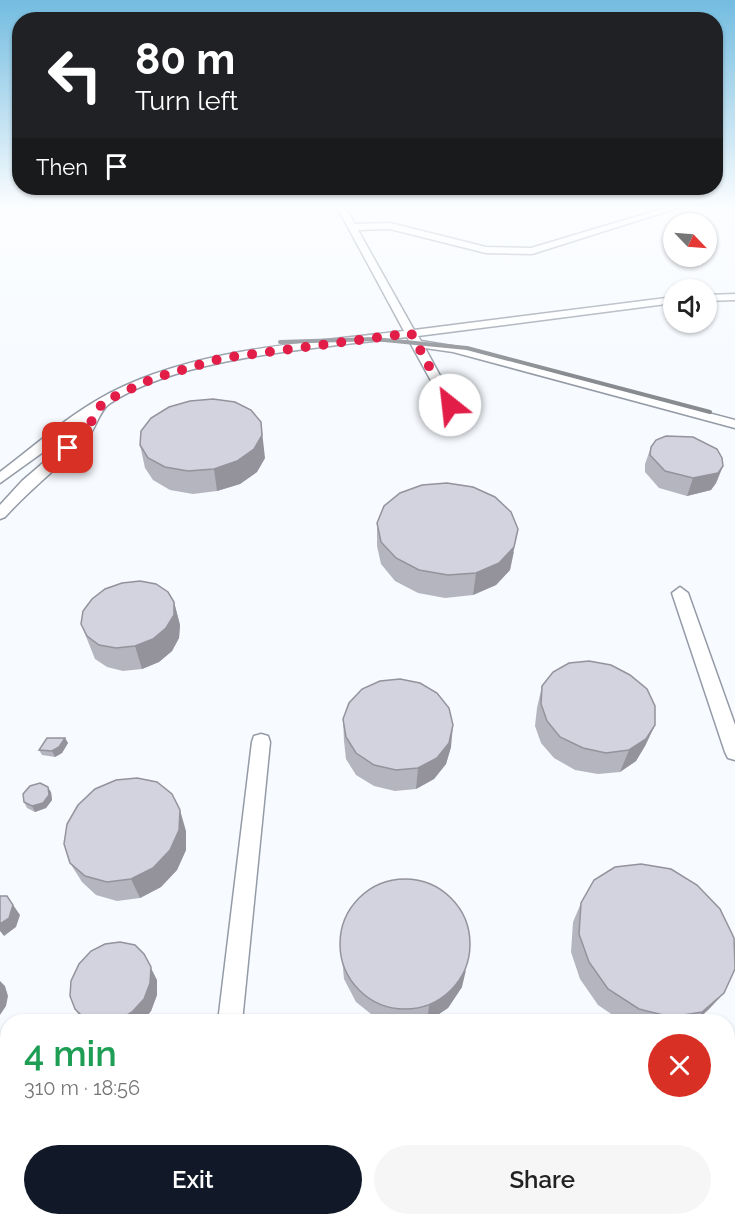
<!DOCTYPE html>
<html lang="en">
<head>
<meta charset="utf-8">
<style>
  body { margin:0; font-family:Raleway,sans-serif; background:#f6f6f6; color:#222; height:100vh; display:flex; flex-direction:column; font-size:22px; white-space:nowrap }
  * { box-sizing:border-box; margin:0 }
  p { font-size:20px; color:#767676 }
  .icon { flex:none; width:33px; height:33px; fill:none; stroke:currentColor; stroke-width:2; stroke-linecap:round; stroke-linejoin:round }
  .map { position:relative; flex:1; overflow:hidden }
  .details { position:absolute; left:0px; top:1014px; width:735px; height:212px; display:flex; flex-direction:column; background:#fff; border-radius:24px 24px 0 0; box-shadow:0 2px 4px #0004 }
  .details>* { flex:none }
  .guide { position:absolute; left:12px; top:12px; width:711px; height:183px; border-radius:24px; box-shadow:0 2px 4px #0004; background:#202124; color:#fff; overflow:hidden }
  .needle { width:39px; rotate:115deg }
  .tools { position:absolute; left:663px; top:213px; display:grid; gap:12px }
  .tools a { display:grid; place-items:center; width:54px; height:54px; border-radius:50%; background:#fff; box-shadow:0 2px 4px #0004; font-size:30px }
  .pin { position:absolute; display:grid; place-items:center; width:51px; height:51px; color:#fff; margin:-26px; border-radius:12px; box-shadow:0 3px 9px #0006 }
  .me { position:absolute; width:66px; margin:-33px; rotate:331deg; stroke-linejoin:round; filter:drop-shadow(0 0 4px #0008) }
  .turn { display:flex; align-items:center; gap:21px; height:126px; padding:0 24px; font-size:27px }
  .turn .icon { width:78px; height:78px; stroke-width:2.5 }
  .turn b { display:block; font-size:42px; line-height:51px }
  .then { display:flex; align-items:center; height:57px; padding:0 24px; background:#0003; gap:12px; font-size:22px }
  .round { display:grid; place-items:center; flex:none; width:63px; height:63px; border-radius:32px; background:#f6f6f6 }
  .head { display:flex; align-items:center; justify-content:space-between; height:102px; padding:0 24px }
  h1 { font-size:36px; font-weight:600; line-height:45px; color:#1e9e55 }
  .primary-button { display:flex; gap:12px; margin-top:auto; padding:12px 24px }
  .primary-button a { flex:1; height:69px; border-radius:36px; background:#111827; color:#fff; font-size:24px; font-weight:600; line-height:69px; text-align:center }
  .primary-button a+a { background:#f6f6f6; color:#222 }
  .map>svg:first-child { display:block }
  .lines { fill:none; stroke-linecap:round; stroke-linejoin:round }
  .street-casing { stroke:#949ba6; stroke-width:3 }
  .street { fill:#fff; fill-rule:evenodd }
  .rail { stroke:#888b90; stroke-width:4 }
  .wall { fill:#b5b5c0 }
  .shaded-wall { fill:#94939c }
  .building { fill:#d3d2df; stroke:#94939c; stroke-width:1.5 }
  .route { stroke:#e11d48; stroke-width:10; stroke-dasharray:0 18 }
</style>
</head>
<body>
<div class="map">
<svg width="735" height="1225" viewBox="0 0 735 1225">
  <rect width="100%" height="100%" fill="#f7faff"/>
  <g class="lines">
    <g class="street-casing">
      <path id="street" d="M 336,205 L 344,205 L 355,224 L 390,223 L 486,247 L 531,248 L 675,205 L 687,205 L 532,254 L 486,253 L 390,229 L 358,230 L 414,330 L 674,297 L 674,303 L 418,336 L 421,341 L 458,347 L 735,420 L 735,428 L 453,352 L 425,348 L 456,405 L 454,408 L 446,408 L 407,337 C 322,348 180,356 109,404 C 99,411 96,429 87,438 C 61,466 32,487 5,517 L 0,519 L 0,505 L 22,481 L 79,432 L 85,422 L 0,483 L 0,472 C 32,448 64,419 99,399 C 185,349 306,343 404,331 Z
        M 723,205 L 735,205 L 735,208 Z
        M 735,294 L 735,300 L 706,301 L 706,295 Z
        M 680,587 L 688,593 L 735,725 L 735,760 L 728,758 L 725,752 L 672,593 Z
        M 261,734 L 268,736 L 270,742 L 242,1022 L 218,1022 L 252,742 L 254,736 Z
        M 728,1099 L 735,1099 L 735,1125 L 728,1125 Z
        M 0,1111 L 8,1111 L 8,1137 L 0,1137 Z
        M 545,1218 L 573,1218 L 574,1225 L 546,1225 Z"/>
    </g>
    <use href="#street" class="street"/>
    <path class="rail" d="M 280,342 L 374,339 L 467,348 L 710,412"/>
  </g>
  <path class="wall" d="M 140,445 L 265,458 L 257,472 L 240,484 L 217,491 L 193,494 L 170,490 L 153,480 L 145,468 Z
    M 651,447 L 723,466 L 716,483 L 711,490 L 687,496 L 659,488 L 645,472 L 645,464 Z
    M 377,523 L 514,552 L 510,570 L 496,585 L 473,595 L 445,598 L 418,593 L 395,581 L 381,564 L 377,546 Z
    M 174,602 L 180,625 L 179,638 L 172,651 L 159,662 L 142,669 L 123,671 L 107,667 L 95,659 L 81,624 Z
    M 542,686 L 655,725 L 645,746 L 636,761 L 620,772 L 598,774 L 575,770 L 554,758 L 541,743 L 535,726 L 537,708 Z
    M 343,719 L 451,747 L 446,764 L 434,779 L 416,789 L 395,791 L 374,786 L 356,775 L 346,759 L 344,741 Z
    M 65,738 L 68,743 L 62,753 L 55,757 L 42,755 L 39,750 Z
    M 51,792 L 52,800 L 46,808 L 35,812 L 27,808 L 24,802 Z
    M 186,831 L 186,850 L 177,870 L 161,887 L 140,898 L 117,901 L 96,895 L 82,882 L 70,863 Z
    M 581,903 L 724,993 L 709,1009 L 695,1022 L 623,1022 L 598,1005 L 580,979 L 571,952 L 573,922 Z
    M 340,936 L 462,987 L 448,1008 L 427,1022 L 387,1022 L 376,1018 L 356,1002 L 344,979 Z
    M 157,980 L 157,995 L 151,1011 L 142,1022 L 84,1022 L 75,1009 Z"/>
  <path class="shaded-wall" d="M 261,422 L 265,458 L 257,472 L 240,484 L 217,491 L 214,469 Z
    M 723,466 L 716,483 L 711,490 L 687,496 L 693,478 Z
    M 518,529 L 510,570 L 496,585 L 473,595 L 476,573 Z
    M 174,602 L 180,625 L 179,638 L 172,651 L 159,662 L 142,669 L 135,646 Z
    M 453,725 L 451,747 L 446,764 L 434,779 L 416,789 L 418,768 Z
    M 655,725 L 645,746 L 636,761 L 620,772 L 629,750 Z
    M 65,738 L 68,743 L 62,753 L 55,757 L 52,751 Z
    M 48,787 L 51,792 L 52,800 L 46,808 L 35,812 L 32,806 Z
    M 180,810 L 186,831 L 186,850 L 177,870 L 161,887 L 140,898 L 131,879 Z
    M 7,896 L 20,915 L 16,927 L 4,936 L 0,931 L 0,924 Z
    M 144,954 L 157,980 L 157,995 L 151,1011 L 142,1022 L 117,1022 Z
    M 466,970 L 462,987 L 448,1008 L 427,1022 L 429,1006 Z
    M 0,981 L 5,986 L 8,996 L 6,1006 L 0,1015 Z
    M 724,993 L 709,1009 L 695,1022 L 693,1022 L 702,1012 Z"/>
  <path class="building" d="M 213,399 L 235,402 L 251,410 L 261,422 L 262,435 L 254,449 L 237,461 L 214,469 L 188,471 L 165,467 L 148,458 L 140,445 L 141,431 L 151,418 L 169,407 L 190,401 Z
    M 666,436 L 693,437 L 717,449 L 722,458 L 723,466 L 718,473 L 693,478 L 665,471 L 650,455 L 651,447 L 656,440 Z
    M 447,483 L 473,487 L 495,497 L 511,512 L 518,529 L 514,547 L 499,563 L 476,573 L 448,575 L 419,570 L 396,558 L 381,542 L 377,523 L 384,506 L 400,493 L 422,485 Z
    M 140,581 L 156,584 L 168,592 L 174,602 L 174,615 L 166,628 L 153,639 L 135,646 L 116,648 L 99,645 L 87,636 L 81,624 L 83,611 L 92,599 L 105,589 L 122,583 Z
    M 589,661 L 611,665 L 630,675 L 647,689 L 655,706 L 655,725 L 646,739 L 629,750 L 606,753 L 583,748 L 560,737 L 547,721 L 541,704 L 542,686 L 553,672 L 569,663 Z
    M 400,679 L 420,683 L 437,693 L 449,708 L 453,725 L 449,743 L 437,758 L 418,768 L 396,770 L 374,765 L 356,753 L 346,737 L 343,719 L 349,703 L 362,689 L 380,681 Z
    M 47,738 L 65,738 L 59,747 L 52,751 L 39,750 Z
    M 137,778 L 157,782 L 172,794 L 180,810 L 179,830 L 170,850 L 153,868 L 131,879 L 107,882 L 85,876 L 70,863 L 64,844 L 67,824 L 78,805 L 95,789 L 116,780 Z
    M 40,783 L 48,787 L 49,795 L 43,803 L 32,806 L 24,802 L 23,794 L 30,786 Z
    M 641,864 L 671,869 L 697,885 L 720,909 L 734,938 L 735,969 L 724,993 L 702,1012 L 671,1017 L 639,1009 L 608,989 L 589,962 L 579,934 L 581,903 L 594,880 L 615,867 Z
    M340 944a65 65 0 1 1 130 0a65 65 0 1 1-130 0Z
    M 0,896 L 7,896 L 13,905 L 9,918 L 0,924 Z
    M 120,942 L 135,945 L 144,954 L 151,967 L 150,983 L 144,999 L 132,1012 L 117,1021 L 91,1022 L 86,1020 L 75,1009 L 70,996 L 71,981 L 79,964 L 91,951 L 105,944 Z"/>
  <linearGradient id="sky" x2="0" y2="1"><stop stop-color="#73bce0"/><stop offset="0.55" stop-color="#fbfdff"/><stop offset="1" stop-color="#fbfdff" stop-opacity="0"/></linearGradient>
  <rect width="735" height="376" fill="url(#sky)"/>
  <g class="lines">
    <path class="route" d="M 68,448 L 84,434 L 103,402 L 154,378 L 223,358 L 411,333 L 450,405"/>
  </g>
</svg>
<div class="tools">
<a><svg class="needle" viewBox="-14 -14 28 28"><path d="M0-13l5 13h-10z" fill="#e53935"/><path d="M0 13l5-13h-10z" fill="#767676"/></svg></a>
<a><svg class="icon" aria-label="sound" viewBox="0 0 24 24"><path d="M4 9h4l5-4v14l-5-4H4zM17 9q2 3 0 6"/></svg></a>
</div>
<div class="pin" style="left:68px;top:448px;background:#d93025"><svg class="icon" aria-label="arrive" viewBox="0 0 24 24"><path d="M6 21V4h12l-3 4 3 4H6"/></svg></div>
<svg class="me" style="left:450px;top:405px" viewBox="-20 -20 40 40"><circle r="19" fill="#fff"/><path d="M0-13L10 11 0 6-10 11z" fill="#e11d48"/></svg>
<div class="guide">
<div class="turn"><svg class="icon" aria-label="left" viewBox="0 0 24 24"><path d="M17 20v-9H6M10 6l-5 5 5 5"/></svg><div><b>80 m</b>Turn left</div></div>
<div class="then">Then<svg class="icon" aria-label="arrive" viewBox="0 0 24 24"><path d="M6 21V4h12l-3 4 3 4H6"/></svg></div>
</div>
<section class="details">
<div class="head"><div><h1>4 min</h1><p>310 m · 18:56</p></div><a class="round" style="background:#d93025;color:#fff"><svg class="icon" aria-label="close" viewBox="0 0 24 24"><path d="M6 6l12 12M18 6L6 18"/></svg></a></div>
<div class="primary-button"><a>Exit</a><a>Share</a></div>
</section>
</div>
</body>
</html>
